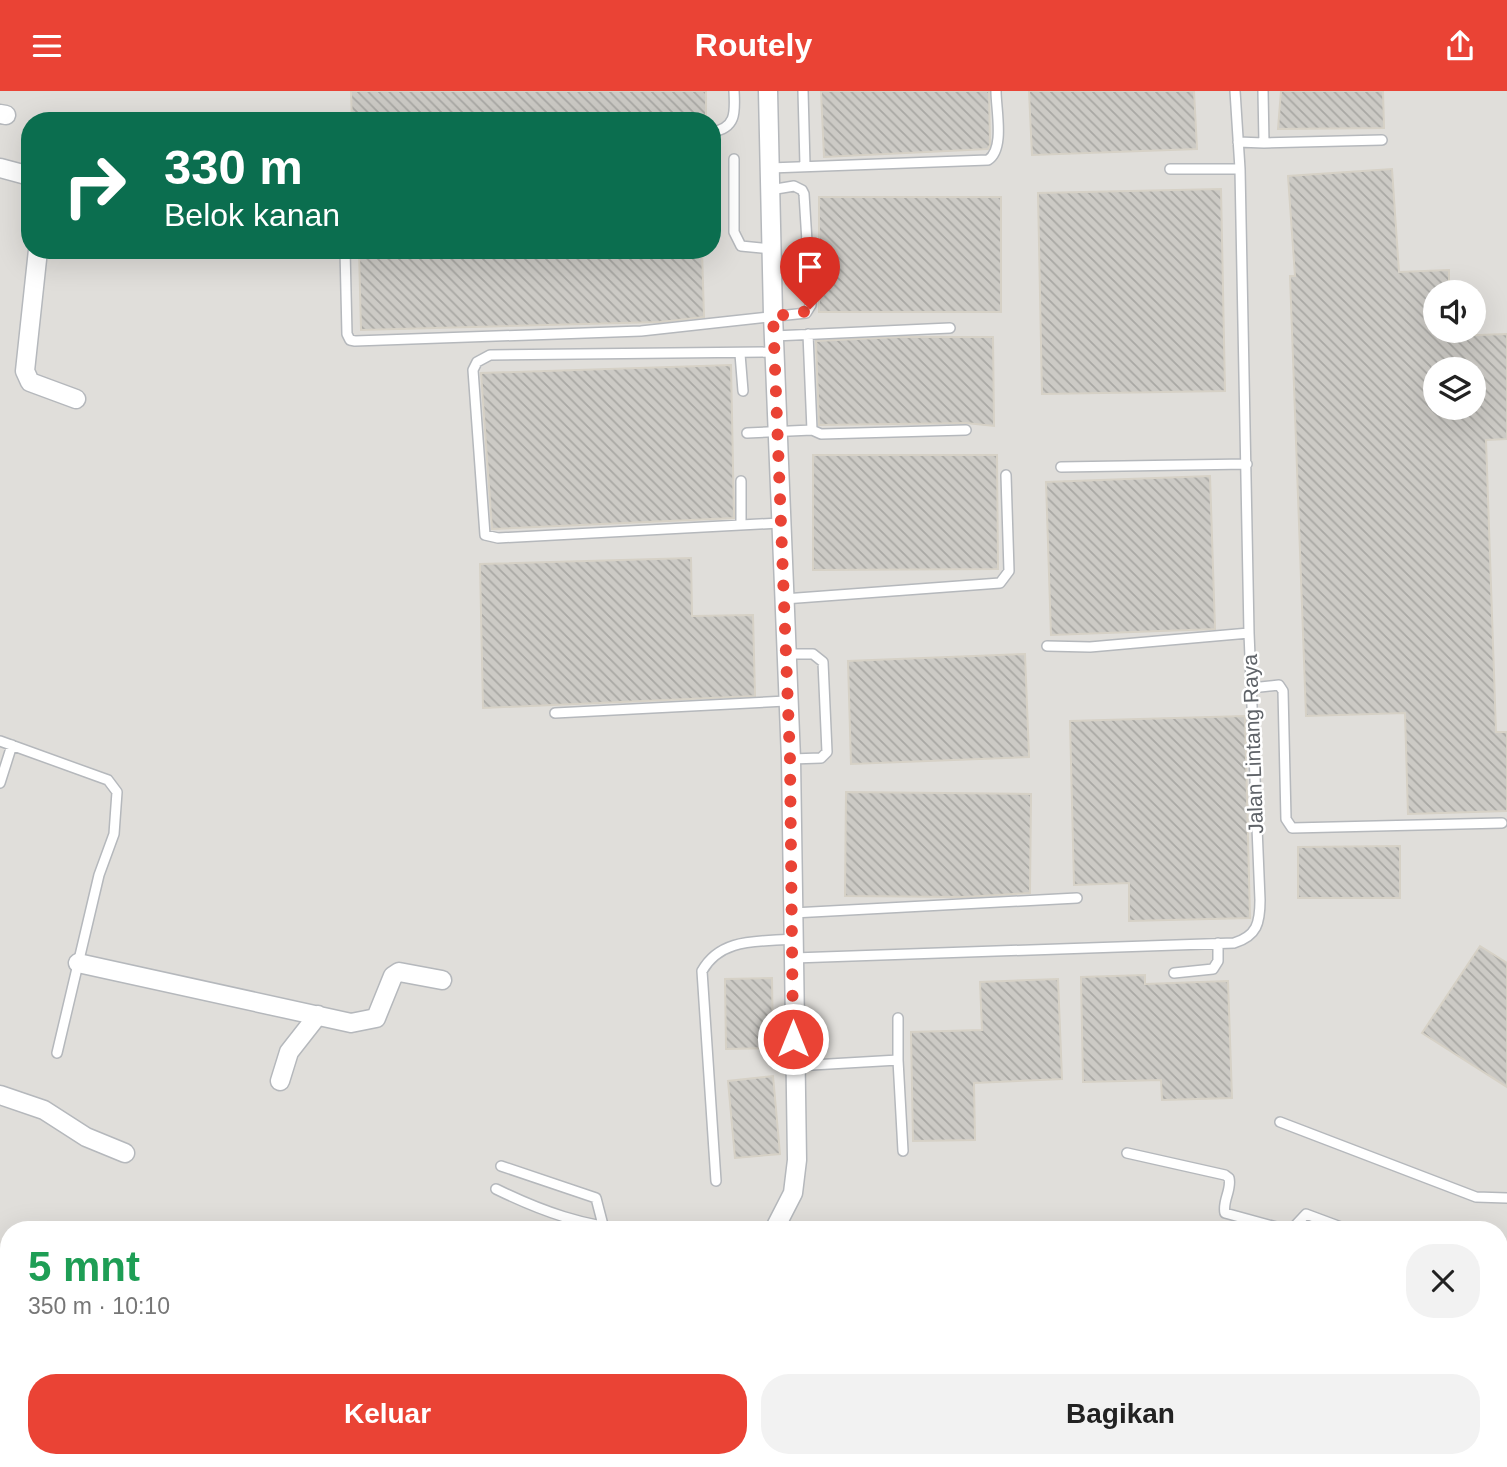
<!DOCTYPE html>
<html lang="id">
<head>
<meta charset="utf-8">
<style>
  body { margin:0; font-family:Arial,sans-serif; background:#f2f2f2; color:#222; height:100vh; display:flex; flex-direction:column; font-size:26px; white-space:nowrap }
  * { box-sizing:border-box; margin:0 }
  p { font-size:23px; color:#767676 }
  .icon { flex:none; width:38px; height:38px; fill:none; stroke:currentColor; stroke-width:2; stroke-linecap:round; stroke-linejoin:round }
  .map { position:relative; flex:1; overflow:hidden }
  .side { position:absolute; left:0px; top:1130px; width:1508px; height:247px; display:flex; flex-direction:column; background:#fff; border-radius:28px 28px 0 0; box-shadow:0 7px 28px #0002 }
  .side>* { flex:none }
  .banner { position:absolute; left:21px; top:21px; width:700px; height:147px; border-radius:28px; box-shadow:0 7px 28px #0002; background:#0b6e4f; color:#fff; overflow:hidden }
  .buttons { position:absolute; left:1423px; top:189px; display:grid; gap:14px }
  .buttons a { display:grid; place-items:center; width:63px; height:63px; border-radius:50%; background:#fff; box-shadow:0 7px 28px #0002; font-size:35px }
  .pin { position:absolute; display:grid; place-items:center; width:60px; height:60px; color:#fff; margin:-72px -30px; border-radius:50% 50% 50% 0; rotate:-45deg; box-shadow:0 0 7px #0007 }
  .pin .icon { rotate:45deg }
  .me { position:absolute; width:77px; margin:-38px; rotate:0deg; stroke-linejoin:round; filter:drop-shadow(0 0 5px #0008) }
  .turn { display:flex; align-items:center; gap:24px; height:147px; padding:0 28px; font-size:32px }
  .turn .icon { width:91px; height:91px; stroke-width:2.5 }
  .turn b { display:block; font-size:49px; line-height:60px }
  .round { display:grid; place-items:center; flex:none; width:74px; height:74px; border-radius:28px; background:#f2f2f2 }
  .overview { display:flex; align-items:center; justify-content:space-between; height:119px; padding:0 28px }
  h1 { font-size:42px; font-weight:800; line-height:52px; color:#1e9e55 }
  .button { display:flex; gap:14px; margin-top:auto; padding:14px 28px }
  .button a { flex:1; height:80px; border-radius:28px; background:#ea4335; color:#fff; font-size:28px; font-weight:800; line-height:80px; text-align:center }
  .button a+a { background:#f2f2f2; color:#222 }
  header { display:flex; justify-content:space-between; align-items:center; height:91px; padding:0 28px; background:#ea4335; color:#fff; font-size:32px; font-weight:800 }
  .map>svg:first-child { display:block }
  .industrial { fill:#e0deda; fill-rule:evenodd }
  .building { fill:url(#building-back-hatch); stroke:#d6d1c6; stroke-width:2; fill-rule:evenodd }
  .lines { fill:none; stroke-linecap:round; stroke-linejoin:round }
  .service-casing { stroke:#b5b8bc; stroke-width:12 }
  .minor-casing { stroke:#b5b8bc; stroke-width:21 }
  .tertiary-casing { stroke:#b5b8bc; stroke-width:24 }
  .service { stroke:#fff; stroke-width:9 }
  .minor { stroke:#fff; stroke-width:18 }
  .tertiary { stroke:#fff; stroke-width:21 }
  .route { stroke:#ea4335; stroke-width:12; stroke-dasharray:0 21.6 }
  .labels { text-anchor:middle; stroke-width:5; stroke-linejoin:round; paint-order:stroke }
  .street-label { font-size:21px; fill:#5f6368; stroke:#fff }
</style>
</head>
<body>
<header><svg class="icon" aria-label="menu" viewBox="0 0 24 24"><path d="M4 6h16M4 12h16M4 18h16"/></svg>Routely<svg class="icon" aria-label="share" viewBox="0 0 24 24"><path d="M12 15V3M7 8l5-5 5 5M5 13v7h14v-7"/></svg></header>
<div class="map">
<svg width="1507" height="1376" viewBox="0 0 1507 1376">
  <defs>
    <pattern id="building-back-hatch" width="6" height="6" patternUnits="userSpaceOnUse" patternTransform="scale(1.75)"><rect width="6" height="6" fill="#cccac5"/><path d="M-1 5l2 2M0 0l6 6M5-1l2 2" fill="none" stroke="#a9a8a4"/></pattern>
  </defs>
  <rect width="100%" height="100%" fill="#f1efe8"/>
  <path class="industrial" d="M 0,0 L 1507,0 L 1507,1376 L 0,1376 ZM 30,30 L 712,30 L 712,159 L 30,159 ZM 1435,201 L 1474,201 L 1474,240 L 1435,240 ZM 1435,278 L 1474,278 L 1474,317 L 1435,317 ZM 9,1139 L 1500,1139 L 1500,1368 L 9,1368 Z"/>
  <path class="building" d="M 351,0 L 706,0 L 706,30 L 352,30 Z
    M 821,0 L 989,0 L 990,54 L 988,58 L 824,66 Z
    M 1029,0 L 1194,0 L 1197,58 L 1032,64 Z
    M 1281,0 L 1383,0 L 1384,37 L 1278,38 Z
    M 1392,78 L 1399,181 L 1449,179 L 1449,201 L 1435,201 L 1435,240 L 1451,240 L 1451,245 L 1507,243 L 1507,348 L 1486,349 L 1496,641 L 1507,641 L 1507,720 L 1408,723 L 1405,622 L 1306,625 L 1290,185 L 1295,185 L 1288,85 ZM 1435,278 L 1474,278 L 1474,317 L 1435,317 Z
    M 1221,98 L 1225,300 L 1042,303 L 1038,102 Z
    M 819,106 L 1001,106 L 1001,221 L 819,221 Z
    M 359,159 L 702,159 L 704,226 L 660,231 L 361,239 Z
    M 900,246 L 993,246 L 994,335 L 966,332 L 819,334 L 816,250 Z
    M 731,274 L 734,427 L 492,438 L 481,282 Z
    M 813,364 L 997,364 L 998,478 L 813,479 Z
    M 1210,385 L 1215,538 L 1051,544 L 1046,391 Z
    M 691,467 L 692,525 L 753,524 L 755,605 L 483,617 L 480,473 Z
    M 1025,563 L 1029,666 L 851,673 L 848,570 Z
    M 1245,625 L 1250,827 L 1129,830 L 1129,792 L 1074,794 L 1070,630 Z
    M 846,701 L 1031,703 L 1030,802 L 964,806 L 845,805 Z
    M 1400,755 L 1400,807 L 1298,807 L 1298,756 Z
    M 1480,855 L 1507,872 L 1507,996 L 1422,942 Z
    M 1145,884 L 1145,893 L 1228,890 L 1232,1007 L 1162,1009 L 1161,989 L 1083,991 L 1081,886 Z
    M 772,887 L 773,957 L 726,958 L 725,888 Z
    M 1058,888 L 1062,988 L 974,992 L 975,1049 L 913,1050 L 911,941 L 982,939 L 980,891 Z
    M 773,985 L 780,1063 L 735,1067 L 728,990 Z"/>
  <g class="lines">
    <g class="service-casing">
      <path id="service" d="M 803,0 L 805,74
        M 1263,0 L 1264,52 L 1382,49
        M 712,41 C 737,37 735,20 734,0
        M 1238,51 L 1264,52
        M 734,68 L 734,141 L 741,155 L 771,158
        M 770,77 L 988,69 C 1005,58 996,19 996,0
        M 1170,78 L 1240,78
        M 345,159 L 347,243 L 350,249 L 355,250 L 641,240 L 806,222 L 811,214 L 804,103 L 802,99 L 794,95 L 770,99
        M 774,245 L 950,237
        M 774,261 L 490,264 L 477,271 L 473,279 L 485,444 L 498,447 L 780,432
        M 740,263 L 743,300
        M 812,339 L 821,343 L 966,339
        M 747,342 L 812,339 L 808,243
        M 1061,376 L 1247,373
        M 741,390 L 741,433
        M 784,508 L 1000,492 L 1009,480 L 1006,384
        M 1047,555 L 1090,556 L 1249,542
        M 786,563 L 813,563 L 823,571 L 827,661 L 821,667 L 791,668
        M 1251,597 L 1279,594 L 1283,600 L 1286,728 L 1292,737 L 1502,732
        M 555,622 L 786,610
        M 0,650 L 108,689 L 117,701 L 114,743 L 99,784 L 57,962
        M 0,692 L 12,654
        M 793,822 L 1077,807
        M 794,867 L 1234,852 C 1257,845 1260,832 1260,809 L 1249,542 L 1240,78 L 1235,0
        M 1174,882 L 1213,878 L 1218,870 L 1218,852
        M 898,927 L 898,969
        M 795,975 L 898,969 L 903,1060
        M 1280,1031 L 1476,1106 L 1507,1107
        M 1127,1062 L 1225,1084 L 1229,1087 C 1232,1099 1222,1110 1225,1122 L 1287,1139
        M 501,1075 L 596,1107 L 604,1138
        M 716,1090 L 702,880 C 721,846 759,851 794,848
        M 496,1098 C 541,1120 585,1136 635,1139
        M 695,1139 L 754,1139
        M 1291,1139 L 1306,1123 L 1349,1139
        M 0,1224 L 6,1213
        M 1500,1299 L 1507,1301
        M 0,1367 L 18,1376
        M 0,1368 L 9,1351
        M 540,1368 L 553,1376
        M 683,1368 L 695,1376
        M 1463,1368 L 1480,1376
        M 200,1376 L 205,1368"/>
    </g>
    <g class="minor-casing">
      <path id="minor" d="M 768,0 L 773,224 L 791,668 L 797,1069 L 793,1102 L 774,1139
        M 0,23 L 6,24
        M 0,77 L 30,85
        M 38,159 L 25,280 L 30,291 L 76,308
        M 78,872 L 351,932 L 376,927 L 393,885 L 399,881 L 442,889
        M 280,990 L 289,961 L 318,924
        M 0,1004 L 44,1019 L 86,1046 L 125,1062
        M 635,1376 L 639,1368"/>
    </g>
    <g class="tertiary-casing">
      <path id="tertiary" d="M 1500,1179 L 1507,1164
        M 1419,1376 L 1423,1368"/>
    </g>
    <use href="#service" class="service"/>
    <use href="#minor" class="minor"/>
    <use href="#tertiary" class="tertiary"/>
  </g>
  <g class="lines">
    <path class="route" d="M 793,948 L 790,668 L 773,224 L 797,224 L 810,218"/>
  </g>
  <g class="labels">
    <g class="street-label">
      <text transform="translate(1253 653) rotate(-92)" y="7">Jalan Lintang Raya</text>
    </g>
  </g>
</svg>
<div class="buttons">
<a><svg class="icon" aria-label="sound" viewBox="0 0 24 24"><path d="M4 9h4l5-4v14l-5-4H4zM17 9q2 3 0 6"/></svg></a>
<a><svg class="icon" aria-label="layers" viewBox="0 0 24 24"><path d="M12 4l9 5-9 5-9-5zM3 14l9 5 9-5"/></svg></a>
</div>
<div class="pin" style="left:810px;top:218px;background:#d93025"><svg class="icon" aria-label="arrive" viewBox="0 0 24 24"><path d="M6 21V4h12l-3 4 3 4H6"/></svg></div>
<svg class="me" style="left:793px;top:948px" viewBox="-20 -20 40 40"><circle r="17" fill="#ea4335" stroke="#fff" stroke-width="3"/><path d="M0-11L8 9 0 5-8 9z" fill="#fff"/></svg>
<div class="banner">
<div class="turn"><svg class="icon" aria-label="right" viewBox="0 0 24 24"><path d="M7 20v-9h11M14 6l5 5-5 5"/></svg><div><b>330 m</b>Belok kanan</div></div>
</div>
<section class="side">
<div class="overview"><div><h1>5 mnt</h1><p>350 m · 10:10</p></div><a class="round"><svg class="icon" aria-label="close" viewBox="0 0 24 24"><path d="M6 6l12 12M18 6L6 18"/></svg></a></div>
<div class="button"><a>Keluar</a><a>Bagikan</a></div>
</section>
</div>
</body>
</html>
